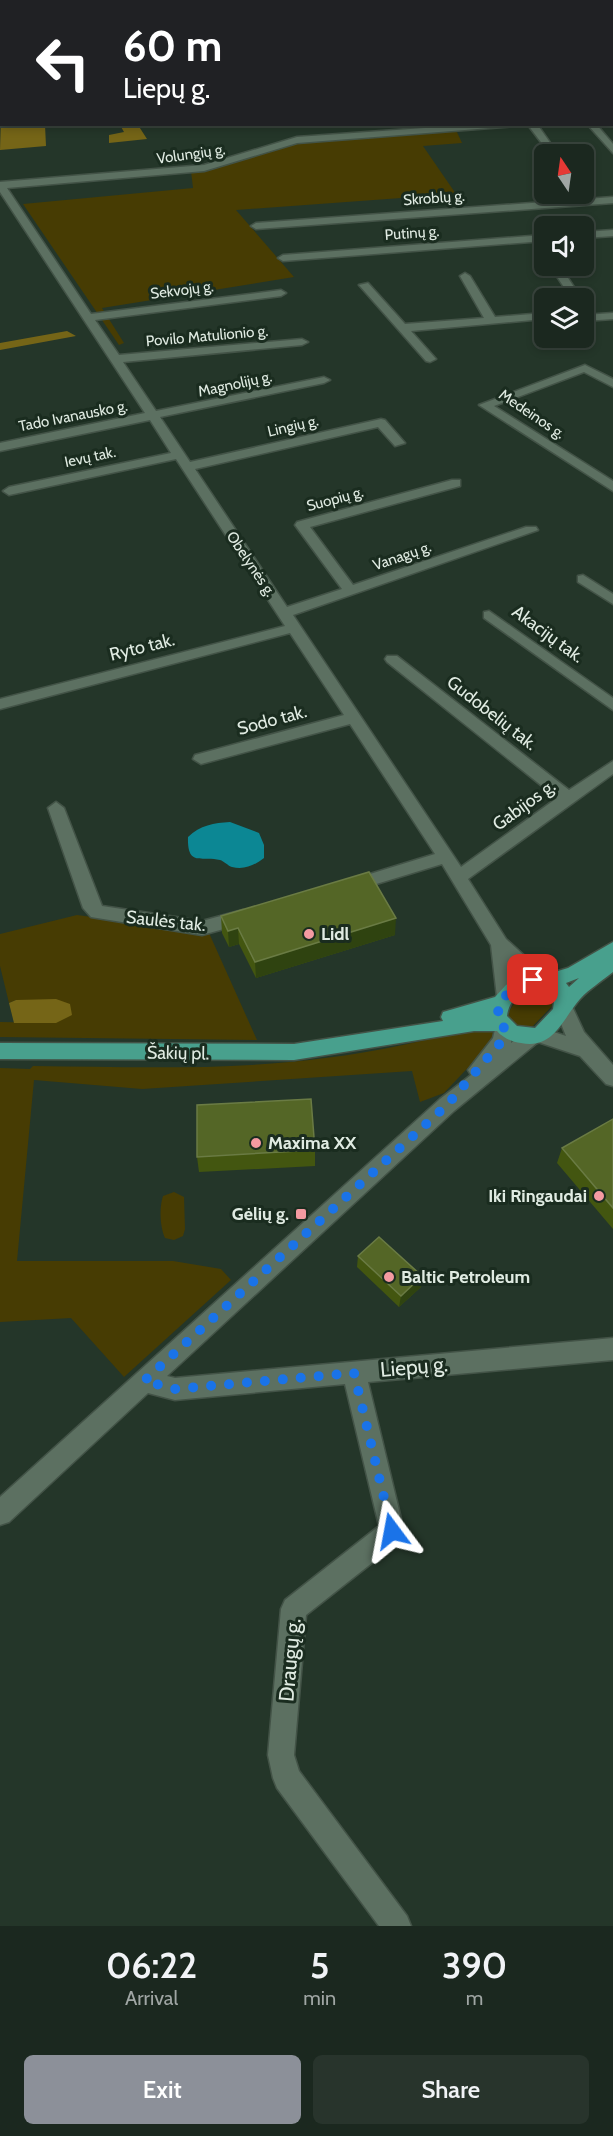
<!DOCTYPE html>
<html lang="en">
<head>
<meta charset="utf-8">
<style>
  body { margin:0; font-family:Cabin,sans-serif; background:#28342c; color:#f1f3f6; height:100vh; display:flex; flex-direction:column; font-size:22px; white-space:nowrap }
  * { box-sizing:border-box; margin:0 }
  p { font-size:20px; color:#a0a6a4 }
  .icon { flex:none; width:33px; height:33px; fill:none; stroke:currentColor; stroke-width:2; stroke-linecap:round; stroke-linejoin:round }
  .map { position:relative; height:1926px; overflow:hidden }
  .drawer { display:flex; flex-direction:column; background:#1b281f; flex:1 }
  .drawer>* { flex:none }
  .top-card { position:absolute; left:0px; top:0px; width:614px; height:126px; box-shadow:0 3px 9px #0003,0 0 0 2px #39443d; background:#202124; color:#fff; overflow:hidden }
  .needle { width:39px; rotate:347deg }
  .tools { position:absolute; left:534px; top:144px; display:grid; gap:12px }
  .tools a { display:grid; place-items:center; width:60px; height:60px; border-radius:9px; background:#1b281f; box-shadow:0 3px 9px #0003,0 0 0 2px #39443d; font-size:30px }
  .pin { position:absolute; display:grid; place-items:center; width:51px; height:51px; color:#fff; margin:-26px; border-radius:12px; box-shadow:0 3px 9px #0006 }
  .me { position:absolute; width:66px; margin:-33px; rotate:347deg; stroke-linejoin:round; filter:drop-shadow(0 0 4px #0008) }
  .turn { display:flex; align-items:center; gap:21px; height:126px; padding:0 24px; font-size:27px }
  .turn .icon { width:78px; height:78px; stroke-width:2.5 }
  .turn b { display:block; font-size:42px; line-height:51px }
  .eta { display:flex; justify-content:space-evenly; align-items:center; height:102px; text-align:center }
  .eta b { font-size:36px; font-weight:600; line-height:42px }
  .button { display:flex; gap:12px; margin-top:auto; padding:12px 24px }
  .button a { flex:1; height:69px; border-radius:9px; background:#8c9099; color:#fff; font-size:24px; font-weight:600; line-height:69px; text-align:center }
  .button a+a { background:#28342c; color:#f1f3f6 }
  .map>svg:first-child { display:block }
  .green { fill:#473c03 }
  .forest { fill:#756517 }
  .water { fill:#0c8794 }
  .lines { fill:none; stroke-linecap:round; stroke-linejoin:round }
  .stream { stroke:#0c8794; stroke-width:2 }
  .minor-casing { stroke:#435347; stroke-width:3 }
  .major-casing { stroke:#435347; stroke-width:3 }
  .minor { fill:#5c7061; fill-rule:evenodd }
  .major { fill:#48a08d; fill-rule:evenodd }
  .wall { fill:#435610 }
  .shaded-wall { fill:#2f4310 }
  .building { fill:#546626; stroke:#6a7b44; stroke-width:1.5 }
  .route { stroke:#1a73e8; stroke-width:10; stroke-dasharray:0 18 }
  .poi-dot { fill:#f49aa1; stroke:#1a2c1f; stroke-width:2 }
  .labels { text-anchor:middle; stroke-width:6; stroke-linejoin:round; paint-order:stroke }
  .far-street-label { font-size:15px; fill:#e0ebe2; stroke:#1a2c1f }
  .street-label { font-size:18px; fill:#e0ebe2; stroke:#1a2c1f }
  .poi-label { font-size:18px; font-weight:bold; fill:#e0ebe2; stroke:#1a2c1f; text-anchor:start }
  .near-street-label { font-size:21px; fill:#e0ebe2; stroke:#1a2c1f }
</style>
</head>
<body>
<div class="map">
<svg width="613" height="1926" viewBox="0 0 613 1926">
  <rect width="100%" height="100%" fill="#243629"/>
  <path class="green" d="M 456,130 L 462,143 L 423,146 L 456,194 L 236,210 L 294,277 L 102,308 L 124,343 L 119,345 L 23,204 L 193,188 L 191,171 L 231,164 L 295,142 Z
    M 77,915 L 209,933 L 257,1040 L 0,1037 L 0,1022 L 56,1023 L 16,1000 L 9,1003 L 0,966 L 0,934 Z
    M 537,987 L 549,990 L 553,995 L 554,1004 L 533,1026 L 516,1027 L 508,1019 C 507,1006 526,991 537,987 Z
    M 482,1027 L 494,1033 L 495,1039 L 444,1093 L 420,1102 L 412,1071 L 142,1089 L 34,1080 L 17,1261 L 173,1261 L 221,1269 L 231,1280 L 124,1377 L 71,1318 L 0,1322 L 0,1068 L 30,1069 L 33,1066 C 130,1067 229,1071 325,1058 C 378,1052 430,1039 482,1027 Z
    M 174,1192 L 184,1197 L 185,1229 L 183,1236 L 174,1240 L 165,1238 C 160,1227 159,1208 163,1196 Z"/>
  <path class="forest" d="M 0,0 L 282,0 L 2,2 L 0,14 Z
    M 1,117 L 2,124 L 45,125 L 46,146 L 0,150 Z
    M 120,125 L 138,125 L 147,139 L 109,143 L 109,135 L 124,132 Z
    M 67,331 L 76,336 L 0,350 L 0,343 Z
    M 56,999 L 70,1004 L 72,1015 L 56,1023 L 14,1023 L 9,1003 L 16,1000 Z"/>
  <path class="water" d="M 230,822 L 259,833 L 264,845 L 264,858 C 255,865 245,870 232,867 C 228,866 224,861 220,860 C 202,855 187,868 188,837 C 200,825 214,823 230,822 Z"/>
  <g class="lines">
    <path class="stream" d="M 234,2 L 236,0"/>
    <g class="minor-casing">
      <path id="minor" d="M 612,18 L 613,18 L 613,22 L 612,22 Z
        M 612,39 L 613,39 L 613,43 L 612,43 Z
        M 612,63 L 613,63 L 613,68 L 612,68 Z
        M 612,100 L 613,100 L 613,106 L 612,106 Z
        M 613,115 L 613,121 L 612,122 L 612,116 Z
        M 481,124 L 537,124 L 558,154 L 550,154 L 528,125 L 297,143 L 204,171 L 7,188 L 91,314 L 281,290 L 286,293 L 281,296 L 95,320 L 119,355 L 302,339 L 308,342 L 302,345 L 123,362 L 156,411 L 324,377 L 330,380 L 324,383 L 160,417 L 190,462 L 381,419 L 385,420 L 405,443 L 395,446 L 378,427 L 195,469 L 287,607 L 342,589 L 295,525 L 297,522 L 452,480 L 460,480 L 460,486 L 310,527 L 353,585 L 526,527 L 536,527 L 538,530 L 293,615 L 461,867 L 557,798 L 387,662 L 385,659 L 387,656 L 397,656 L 569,790 L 613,761 L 613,774 L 468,879 L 506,939 L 550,979 L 547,984 L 535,984 L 511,964 L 515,997 L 512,1002 L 506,1004 L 500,1002 L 497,997 L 491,945 L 442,864 L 350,892 L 344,890 L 341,886 L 344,882 L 435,854 L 350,724 L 201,764 L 193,759 L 195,755 L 344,715 L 290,633 L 0,709 L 0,699 L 285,626 L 176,459 L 9,495 L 3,491 L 9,487 L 171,453 L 150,420 L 0,451 L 0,443 L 145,413 L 0,192 L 0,182 L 204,165 L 297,137 Z
        M 587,124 L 596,124 L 613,144 L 613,153 Z
        M 613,197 L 613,203 L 256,229 L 251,226 L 256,223 Z
        M 613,230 L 613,236 L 584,238 L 584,232 Z
        M 544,235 L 544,241 L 283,261 L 278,258 L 283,255 Z
        M 553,267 L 561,267 L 581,298 L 571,298 L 552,269 Z
        M 465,273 L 470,276 L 495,317 L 544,313 L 544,319 L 411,331 L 436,359 L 430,362 L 426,361 L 359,285 L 368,283 L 405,324 L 484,318 L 460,276 Z
        M 613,313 L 613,319 L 584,321 L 584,315 Z
        M 585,365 L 613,379 L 613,387 L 584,372 L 494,406 L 613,481 L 613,491 L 479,405 Z
        M 583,575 L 613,594 L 613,604 L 578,582 L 578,576 Z
        M 489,611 L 613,698 L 613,710 L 484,618 L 484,612 Z
        M 56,802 L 64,808 L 102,906 L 202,921 L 243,910 L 249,912 L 252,917 L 249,922 L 202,935 L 91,917 L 83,908 L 48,808 Z
        M 564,1002 L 571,1004 L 584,1032 L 613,1065 L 613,1086 L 606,1084 L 580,1056 L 538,1042 L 454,1111 L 167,1376 L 175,1378 L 613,1338 L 613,1360 L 368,1382 L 404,1531 L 401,1540 L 306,1615 L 294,1755 L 299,1771 L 407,1916 L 411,1926 L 379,1926 L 277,1788 L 273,1778 L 268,1755 L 281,1609 L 285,1600 L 379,1526 L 345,1384 L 175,1400 L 148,1393 L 9,1522 L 0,1525 L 0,1497 L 440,1099 L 471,1075 L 468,1070 L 493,1038 L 497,1021 L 504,1018 L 511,1021 L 513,1026 L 511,1043 C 533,1025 539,1027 566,1036 L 555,1009 L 557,1004 Z"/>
    </g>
    <g class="major-casing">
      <path id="major" d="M 613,942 L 613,972 C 602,981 589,989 580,999 C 563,1018 554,1050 521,1043 C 512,1042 503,1038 497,1031 L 474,1031 L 294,1060 L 0,1059 L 0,1043 L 294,1044 L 443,1021 L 441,1017 L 443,1012 L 495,997 L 506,985 L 520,977 L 541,972 L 548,974 L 568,968 ZM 579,978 L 569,987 L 566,983 ZM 541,986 L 555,994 L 553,1009 L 535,1028 L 517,1026 L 507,1016 C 509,998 524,989 541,986 Z"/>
    </g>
    <use href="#minor" class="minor"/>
    <use href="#major" class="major"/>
  </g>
  <path class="wall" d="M 221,916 L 395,935 L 256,978 L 239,944 L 229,947 L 222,933 Z
    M 613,1119 L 613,1229 L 557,1163 L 562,1148 Z
    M 315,1150 L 315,1166 L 199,1172 L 197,1157 Z
    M 358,1256 L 422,1276 L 421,1287 L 399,1307 L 357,1267 Z"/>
  <path class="shaded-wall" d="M 396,918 L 395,935 L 256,978 L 255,962 Z
    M 238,928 L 239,944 L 229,947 L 228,931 Z
    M 422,1276 L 421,1287 L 399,1307 L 401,1296 Z"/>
  <path class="building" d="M 369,872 L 396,918 L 255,962 L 238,928 L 228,931 L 221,916 Z
    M 311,1099 L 315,1150 L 197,1157 L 197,1105 Z
    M 613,1119 L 613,1208 L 562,1148 Z
    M 379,1237 L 422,1276 L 401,1296 L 358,1256 Z"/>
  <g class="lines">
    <path class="route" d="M 392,1531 L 354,1373 L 175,1389 L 144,1381 L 447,1105 L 502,1041 L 504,1026 L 498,1016 C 497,998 516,984 533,980"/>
  </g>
  <g class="poi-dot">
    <circle cx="309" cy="934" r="6"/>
    <circle cx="256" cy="1143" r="6"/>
    <circle cx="599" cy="1196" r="6"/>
    <rect x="295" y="1208" width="12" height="12" rx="3"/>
    <circle cx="389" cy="1277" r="6"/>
  </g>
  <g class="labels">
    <g class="far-street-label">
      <text transform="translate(191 154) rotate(-8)" y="5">Volungių g.</text>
      <text transform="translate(434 198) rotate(-4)" y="5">Skroblų g.</text>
      <text transform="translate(412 233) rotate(-4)" y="5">Putinų g.</text>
      <text transform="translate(182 290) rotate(-7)" y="5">Sekvojų g.</text>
      <text transform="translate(207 336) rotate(-5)" y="5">Povilo Matulionio g.</text>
      <text transform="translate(235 384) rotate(-12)" y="5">Magnolijų g.</text>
      <text transform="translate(532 414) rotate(34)" y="5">Medeinos g.</text>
      <text transform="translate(73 416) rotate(-11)" y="5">Tado Ivanausko g.</text>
      <text transform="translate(293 426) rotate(-13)" y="5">Lingių g.</text>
      <text transform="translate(90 457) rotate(-12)" y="5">Ievų tak.</text>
      <text transform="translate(335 499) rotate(-15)" y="5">Suopių g.</text>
      <text transform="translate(402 556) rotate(-19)" y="5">Vanagų g.</text>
      <text transform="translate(251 564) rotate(56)" y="5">Obelynės g.</text>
    </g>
    <g class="street-label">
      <text transform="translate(548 634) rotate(36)" y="6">Akacijų tak.</text>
      <text transform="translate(142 647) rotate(-14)" y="6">Ryto tak.</text>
      <text transform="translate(492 713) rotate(38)" y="6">Gudobelių tak.</text>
      <text transform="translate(272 720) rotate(-15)" y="6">Sodo tak.</text>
      <text transform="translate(524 805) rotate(-36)" y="6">Gabijos g.</text>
      <text transform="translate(166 921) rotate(6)" y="6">Saulės tak.</text>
      <text transform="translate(178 1053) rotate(1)" y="6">Šakių pl.</text>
    </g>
    <g class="poi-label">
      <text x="321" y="940">Lidl</text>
      <text x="268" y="1149">Maxima XX</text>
      <text x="587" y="1202" text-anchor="end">Iki Ringaudai</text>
      <text x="289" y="1220" text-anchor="end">Gėlių g.</text>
      <text x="401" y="1283">Baltic Petroleum</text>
    </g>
    <g class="near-street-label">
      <text transform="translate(414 1367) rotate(-5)" y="7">Liepų g.</text>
      <text transform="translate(290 1660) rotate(-85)" y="7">Draugų g.</text>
    </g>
  </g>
</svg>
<div class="tools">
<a><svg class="needle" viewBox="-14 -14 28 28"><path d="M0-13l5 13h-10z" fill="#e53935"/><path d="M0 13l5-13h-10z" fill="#a0a6a4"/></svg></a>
<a><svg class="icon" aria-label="sound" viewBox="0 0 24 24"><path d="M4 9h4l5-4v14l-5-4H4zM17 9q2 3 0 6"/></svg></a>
<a><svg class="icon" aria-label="layers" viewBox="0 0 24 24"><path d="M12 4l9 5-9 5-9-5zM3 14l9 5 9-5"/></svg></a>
</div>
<div class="pin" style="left:533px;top:980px;background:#d93025"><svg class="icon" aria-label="arrive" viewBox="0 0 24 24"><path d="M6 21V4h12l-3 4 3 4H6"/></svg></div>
<svg class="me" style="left:392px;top:1531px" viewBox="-20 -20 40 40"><path d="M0-17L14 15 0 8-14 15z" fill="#1a73e8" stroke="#fff" stroke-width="4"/></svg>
<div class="top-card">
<div class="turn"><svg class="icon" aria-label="left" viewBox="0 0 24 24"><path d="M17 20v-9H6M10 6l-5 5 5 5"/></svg><div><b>60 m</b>Liepų g.</div></div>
</div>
</div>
<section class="drawer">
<div class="eta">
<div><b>06:22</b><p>Arrival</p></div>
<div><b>5</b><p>min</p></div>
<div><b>390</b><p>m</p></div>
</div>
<div class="button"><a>Exit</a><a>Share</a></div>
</section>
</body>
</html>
